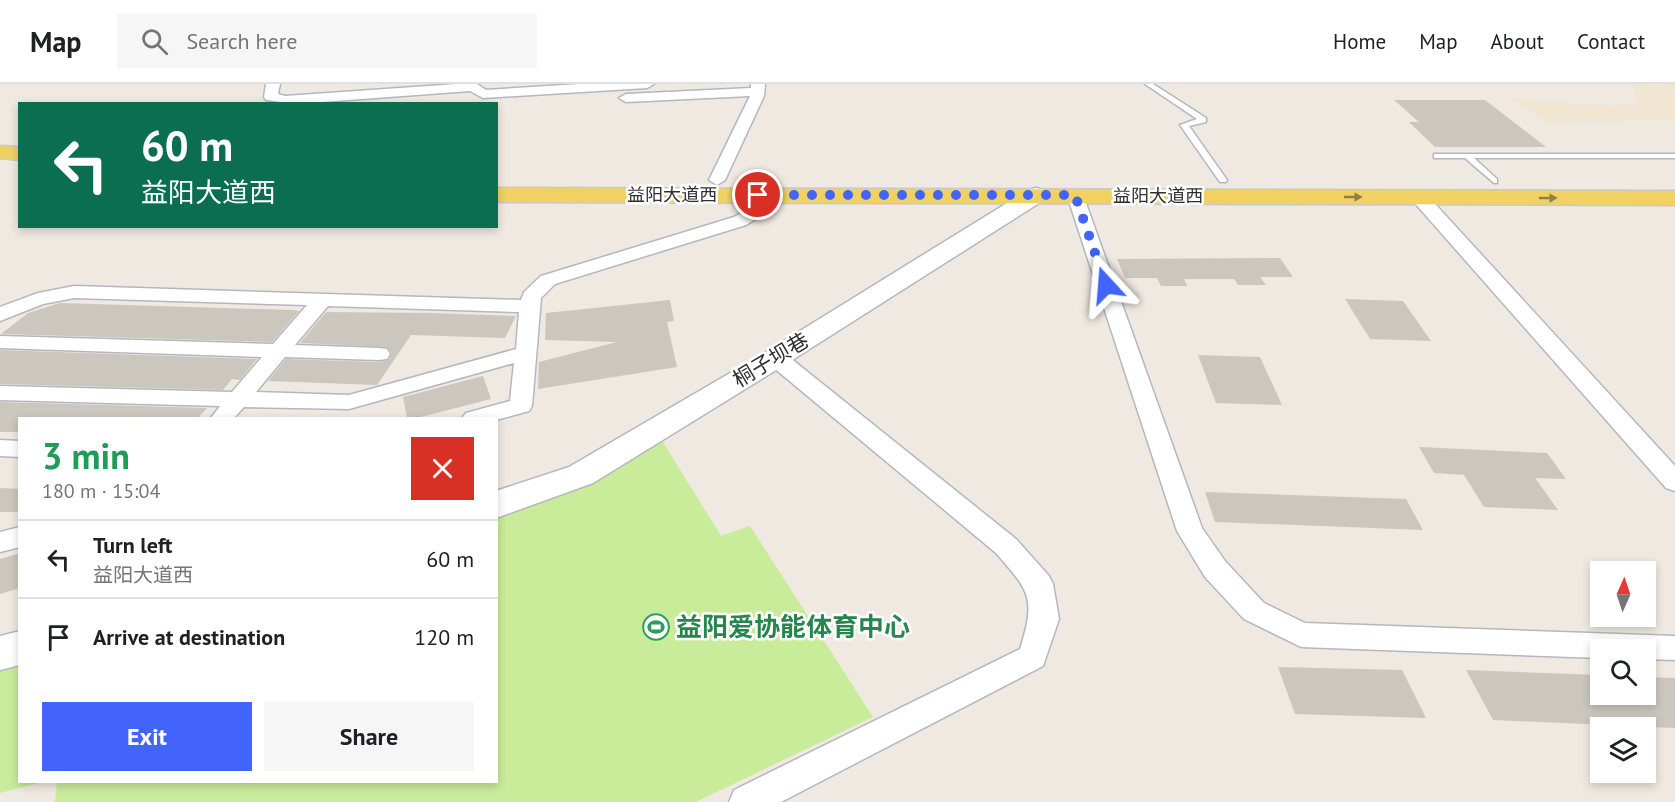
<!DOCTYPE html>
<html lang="en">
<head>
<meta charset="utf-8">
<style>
  body { margin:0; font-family:"PT Sans","Noto Sans SC",sans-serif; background:#f6f6f6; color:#202124; height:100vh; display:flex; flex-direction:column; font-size:22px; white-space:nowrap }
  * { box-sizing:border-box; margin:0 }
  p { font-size:20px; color:#757577 }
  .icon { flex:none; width:33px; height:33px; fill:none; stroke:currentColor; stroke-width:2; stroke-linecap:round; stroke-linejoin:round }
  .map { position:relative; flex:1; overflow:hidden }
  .details { position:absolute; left:18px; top:333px; width:480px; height:366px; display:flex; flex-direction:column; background:#fff; border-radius:0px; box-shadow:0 3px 9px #0003 }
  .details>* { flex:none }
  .top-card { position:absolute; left:18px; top:18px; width:480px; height:126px; border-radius:0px; box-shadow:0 3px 9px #0003; background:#0b6e4f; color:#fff; overflow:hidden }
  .needle { width:39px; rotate:3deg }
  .controls { position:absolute; left:1590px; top:477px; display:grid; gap:12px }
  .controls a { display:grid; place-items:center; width:66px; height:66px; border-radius:0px; background:#fff; box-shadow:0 3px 9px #0003; font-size:30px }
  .pin { position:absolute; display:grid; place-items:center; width:51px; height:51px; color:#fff; margin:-26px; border:3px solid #fff; border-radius:50%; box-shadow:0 2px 6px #0007 }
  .me { position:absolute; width:66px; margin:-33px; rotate:341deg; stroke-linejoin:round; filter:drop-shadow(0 0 4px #0008) }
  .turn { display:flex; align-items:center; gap:21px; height:126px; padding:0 24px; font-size:27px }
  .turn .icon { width:78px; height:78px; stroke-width:2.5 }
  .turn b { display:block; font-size:42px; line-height:51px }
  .round { display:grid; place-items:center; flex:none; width:63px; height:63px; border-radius:0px; background:#f6f6f6 }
  .headline { display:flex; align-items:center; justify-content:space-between; height:102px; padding:0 24px }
  h1 { font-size:36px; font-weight:600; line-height:45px; color:#1e9e55 }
  .button { display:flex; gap:12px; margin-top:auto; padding:12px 24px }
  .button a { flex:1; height:69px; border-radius:0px; background:#4264fb; color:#fff; font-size:24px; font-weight:600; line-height:69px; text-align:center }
  .button a+a { background:#f6f6f6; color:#202124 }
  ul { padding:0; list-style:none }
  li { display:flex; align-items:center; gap:18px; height:78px; padding:0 24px; border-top:2px solid #e0e0e0 }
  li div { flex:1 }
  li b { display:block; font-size:22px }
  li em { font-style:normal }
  header { display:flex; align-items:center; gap:36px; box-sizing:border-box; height:84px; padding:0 30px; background:#fff; border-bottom:2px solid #e0e0e0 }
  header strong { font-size:28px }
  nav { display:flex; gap:33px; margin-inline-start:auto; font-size:21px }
  .search { width:420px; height:54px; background:#f6f6f6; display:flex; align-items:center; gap:15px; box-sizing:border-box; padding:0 21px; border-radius:0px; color:#757577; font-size:22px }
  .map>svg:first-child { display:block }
  .education { fill:#f0e6d1 }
  .pitch { fill:#c9ec9a }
  .building { fill:#cbc7bf }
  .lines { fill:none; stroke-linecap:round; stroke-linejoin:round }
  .lane-casing { stroke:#b4b7c1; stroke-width:3 }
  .street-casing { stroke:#b4b7c1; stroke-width:3 }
  .secondary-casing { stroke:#b4b7c1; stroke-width:3 }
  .primary-casing { stroke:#c9c9c9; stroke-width:3 }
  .lane { fill:#fff; fill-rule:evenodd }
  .street { fill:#fff; fill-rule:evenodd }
  .secondary { fill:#fff; fill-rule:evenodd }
  .primary { fill:#f2d163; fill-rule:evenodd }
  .oneway { fill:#908048 }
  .route { stroke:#4264fb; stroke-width:10; stroke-dasharray:0 18 }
  .labels { text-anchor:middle; stroke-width:5; stroke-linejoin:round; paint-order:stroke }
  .far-street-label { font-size:18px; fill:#2e2e2e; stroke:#fff }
  .street-label { font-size:21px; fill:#2e2e2e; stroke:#fff }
  .near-leisure-label { font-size:26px; font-weight:bold; fill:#27864d; stroke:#fff; text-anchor:start }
</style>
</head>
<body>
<header>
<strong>Map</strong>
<div class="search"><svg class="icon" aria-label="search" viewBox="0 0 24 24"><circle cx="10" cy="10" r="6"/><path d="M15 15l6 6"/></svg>Search here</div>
<nav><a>Home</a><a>Map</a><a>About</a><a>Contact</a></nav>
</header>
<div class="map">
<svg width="1675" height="718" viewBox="0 0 1675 718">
  <rect width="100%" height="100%" fill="#efe9e1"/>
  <path class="education" d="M 1675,0 L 1675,37 L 1546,38 L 1511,14 L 1609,22 L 1638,20 L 1633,1 Z"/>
  <path class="pitch" d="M 661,355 L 721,452 L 750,442 L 873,633 L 696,718 L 55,718 L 57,698 L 496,698 L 497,431 Z
    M 19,573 L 20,698 L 42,698 L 0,709 L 0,577 Z"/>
  <path class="building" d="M 1394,16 L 1485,16 L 1546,63 L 1435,63 L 1409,38 L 1419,38 Z
    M 1280,174 L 1293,193 L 1260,193 L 1266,201 L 1238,201 L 1234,195 L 1184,195 L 1187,202 L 1161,202 L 1157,194 L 1125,194 L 1117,175 Z
    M 1345,215 L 1403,217 L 1431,257 L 1370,255 Z
    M 670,216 L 674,237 L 667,238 L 677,283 L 538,305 L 539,278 L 617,258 L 545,256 L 546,229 Z
    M 60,219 L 293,226 L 299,227 L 272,258 L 1,250 L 28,229 Z
    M 326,228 L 430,229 L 516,232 L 505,254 L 411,251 L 377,301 L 268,297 L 286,275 L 379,278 L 389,276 L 392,269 L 387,263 L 300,259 Z
    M 0,266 L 257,275 L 240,296 L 232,295 L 223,306 L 0,300 Z
    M 1198,271 L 1260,273 L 1282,321 L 1216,319 Z
    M 483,292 L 491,315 L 417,334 L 407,334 L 403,313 Z
    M 0,318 L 207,324 L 198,334 L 20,334 L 20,348 L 0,348 Z
    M 1419,363 L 1547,369 L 1566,395 L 1535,394 L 1558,426 L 1484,423 L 1464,391 L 1434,389 Z
    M 0,404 L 20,405 L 20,428 L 0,428 Z
    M 1205,408 L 1406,415 L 1423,446 L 1215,438 Z
    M 20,469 L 20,504 L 0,510 L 0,475 Z
    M 1278,583 L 1402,586 L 1426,634 L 1295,630 Z
    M 1466,586 L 1600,591 L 1600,610 L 1646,610 L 1646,593 L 1675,594 L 1675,644 L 1493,636 Z"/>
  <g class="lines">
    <g class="lane-casing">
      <path id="lane" d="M 1145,0 L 1153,0 L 1206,34 L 1206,38 L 1189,42 L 1227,96 L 1226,98 L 1220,98 L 1180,41 L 1197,35 Z
        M 1434,70 L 1675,70 L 1675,74 L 1474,74 L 1497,95 L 1497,99 L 1494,99 L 1465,74 L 1434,74 Z"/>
    </g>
    <g class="street-casing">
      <path id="street" d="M 266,0 L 280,0 L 278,10 L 285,12 L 457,0 L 477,0 L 486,6 L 579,0 L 654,0 L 647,4 L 483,14 L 470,7 L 295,20 L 266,16 L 264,13 Z
        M 751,0 L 765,0 L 764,12 L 725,96 L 717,101 L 709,96 L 750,12 L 626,18 L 619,14 L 626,10 L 751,4 Z
        M 781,106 L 789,111 L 787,115 L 746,141 L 555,200 L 541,214 L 532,322 L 529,327 L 496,336 L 462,334 L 466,329 L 510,317 L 514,279 L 349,325 L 244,323 L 234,334 L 211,334 L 220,322 L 0,316 L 0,302 L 232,308 L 262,273 L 0,264 L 0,252 L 273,260 L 307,221 L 74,214 L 43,220 L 0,237 L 0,223 L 38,209 L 74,202 L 521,216 L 524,208 L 541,192 L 734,133 ZM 328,222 L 519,228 L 516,265 L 349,311 L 256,308 L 285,273 L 379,276 L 387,275 L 390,270 L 387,265 L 379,264 L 295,261 Z
        M 1075,106 L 1083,111 L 1202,444 L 1225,477 L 1264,519 L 1305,539 L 1675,552 L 1675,576 L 1646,575 L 1646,566 L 1600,566 L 1600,574 L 1301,563 L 1244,535 L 1205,493 L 1177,447 L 1067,111 Z
        M 1419,108 L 1425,109 L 1675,382 L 1675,407 L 1666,404 L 1413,117 L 1411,113 L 1413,109 Z
        M 776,268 L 784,269 L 1016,455 L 1049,492 L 1053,500 L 1059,535 L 1043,582 L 781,718 L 729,718 L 734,706 L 1020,565 C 1036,514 1030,508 996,469 L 768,279 L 765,274 L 768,269 Z
        M 0,356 L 20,357 L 20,373 L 0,372 Z
        M 20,443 L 20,463 L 0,468 L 0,448 Z"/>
    </g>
    <g class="secondary-casing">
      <path id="secondary" d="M 1036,104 L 1044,106 L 1048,111 L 1044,116 L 786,280 L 593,399 L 496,434 L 496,407 L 569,383 L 766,268 L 1028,106 Z
        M 20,547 L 20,581 L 0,586 L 0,552 Z"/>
    </g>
    <g class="primary-casing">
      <path id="primary" d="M 0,62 L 20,63 L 20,76 L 0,74 Z
        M 496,104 L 1675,107 L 1675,121 L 496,118 Z"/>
    </g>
    <use href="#lane" class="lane"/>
    <use href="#street" class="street"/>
    <use href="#secondary" class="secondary"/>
    <use href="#primary" class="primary"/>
  </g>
  <defs><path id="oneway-solid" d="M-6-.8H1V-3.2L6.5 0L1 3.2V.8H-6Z" transform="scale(1.5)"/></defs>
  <g class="oneway">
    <use href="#oneway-solid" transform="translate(1353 113)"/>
    <use href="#oneway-solid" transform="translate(1548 114)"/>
  </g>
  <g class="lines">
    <path class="route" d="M 758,111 L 1075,111 L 1106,201"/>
  </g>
  <defs>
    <g id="stadium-ring" transform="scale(1.35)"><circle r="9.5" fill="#fff" stroke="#2e9e5b" stroke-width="1.5"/><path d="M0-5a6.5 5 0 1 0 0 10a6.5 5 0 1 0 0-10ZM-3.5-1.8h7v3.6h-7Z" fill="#2e9e5b"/></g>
  </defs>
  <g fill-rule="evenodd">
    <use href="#stadium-ring" x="656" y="543"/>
  </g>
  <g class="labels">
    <g class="far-street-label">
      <text x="672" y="117">益阳大道西</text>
      <text x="1158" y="118">益阳大道西</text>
    </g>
    <g class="street-label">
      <text transform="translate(771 276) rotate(-31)" y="7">桐子坝巷</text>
    </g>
    <g class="near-leisure-label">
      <text x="676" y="552">益阳爱协能体育中心</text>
    </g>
  </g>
</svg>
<div class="controls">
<a><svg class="needle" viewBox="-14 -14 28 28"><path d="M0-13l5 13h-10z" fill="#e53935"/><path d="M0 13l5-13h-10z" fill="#757577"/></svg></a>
<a><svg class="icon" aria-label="search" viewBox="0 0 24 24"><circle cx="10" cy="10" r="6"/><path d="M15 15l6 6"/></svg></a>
<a><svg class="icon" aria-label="layers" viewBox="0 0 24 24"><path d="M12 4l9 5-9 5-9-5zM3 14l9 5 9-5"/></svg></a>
</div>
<div class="pin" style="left:758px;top:111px;background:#d93025"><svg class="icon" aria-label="arrive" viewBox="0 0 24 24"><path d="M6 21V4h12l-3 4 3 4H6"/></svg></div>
<svg class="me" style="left:1106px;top:201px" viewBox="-20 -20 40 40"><path d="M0-17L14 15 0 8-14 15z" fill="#4264fb" stroke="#fff" stroke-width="4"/></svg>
<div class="top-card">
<div class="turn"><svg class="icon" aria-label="left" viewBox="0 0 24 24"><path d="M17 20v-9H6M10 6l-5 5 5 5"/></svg><div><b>60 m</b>益阳大道西</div></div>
</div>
<section class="details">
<div class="headline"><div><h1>3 min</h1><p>180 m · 15:04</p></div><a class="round" style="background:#d93025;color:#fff"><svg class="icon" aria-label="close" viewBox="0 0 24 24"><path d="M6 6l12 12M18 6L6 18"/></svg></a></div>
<ul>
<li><svg class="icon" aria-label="left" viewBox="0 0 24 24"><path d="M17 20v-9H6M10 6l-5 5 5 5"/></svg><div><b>Turn left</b><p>益阳大道西</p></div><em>60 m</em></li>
<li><svg class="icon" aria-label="arrive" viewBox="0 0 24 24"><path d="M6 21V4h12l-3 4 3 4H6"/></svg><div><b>Arrive at destination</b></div><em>120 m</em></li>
</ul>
<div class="button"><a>Exit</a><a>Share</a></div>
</section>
</div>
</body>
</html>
